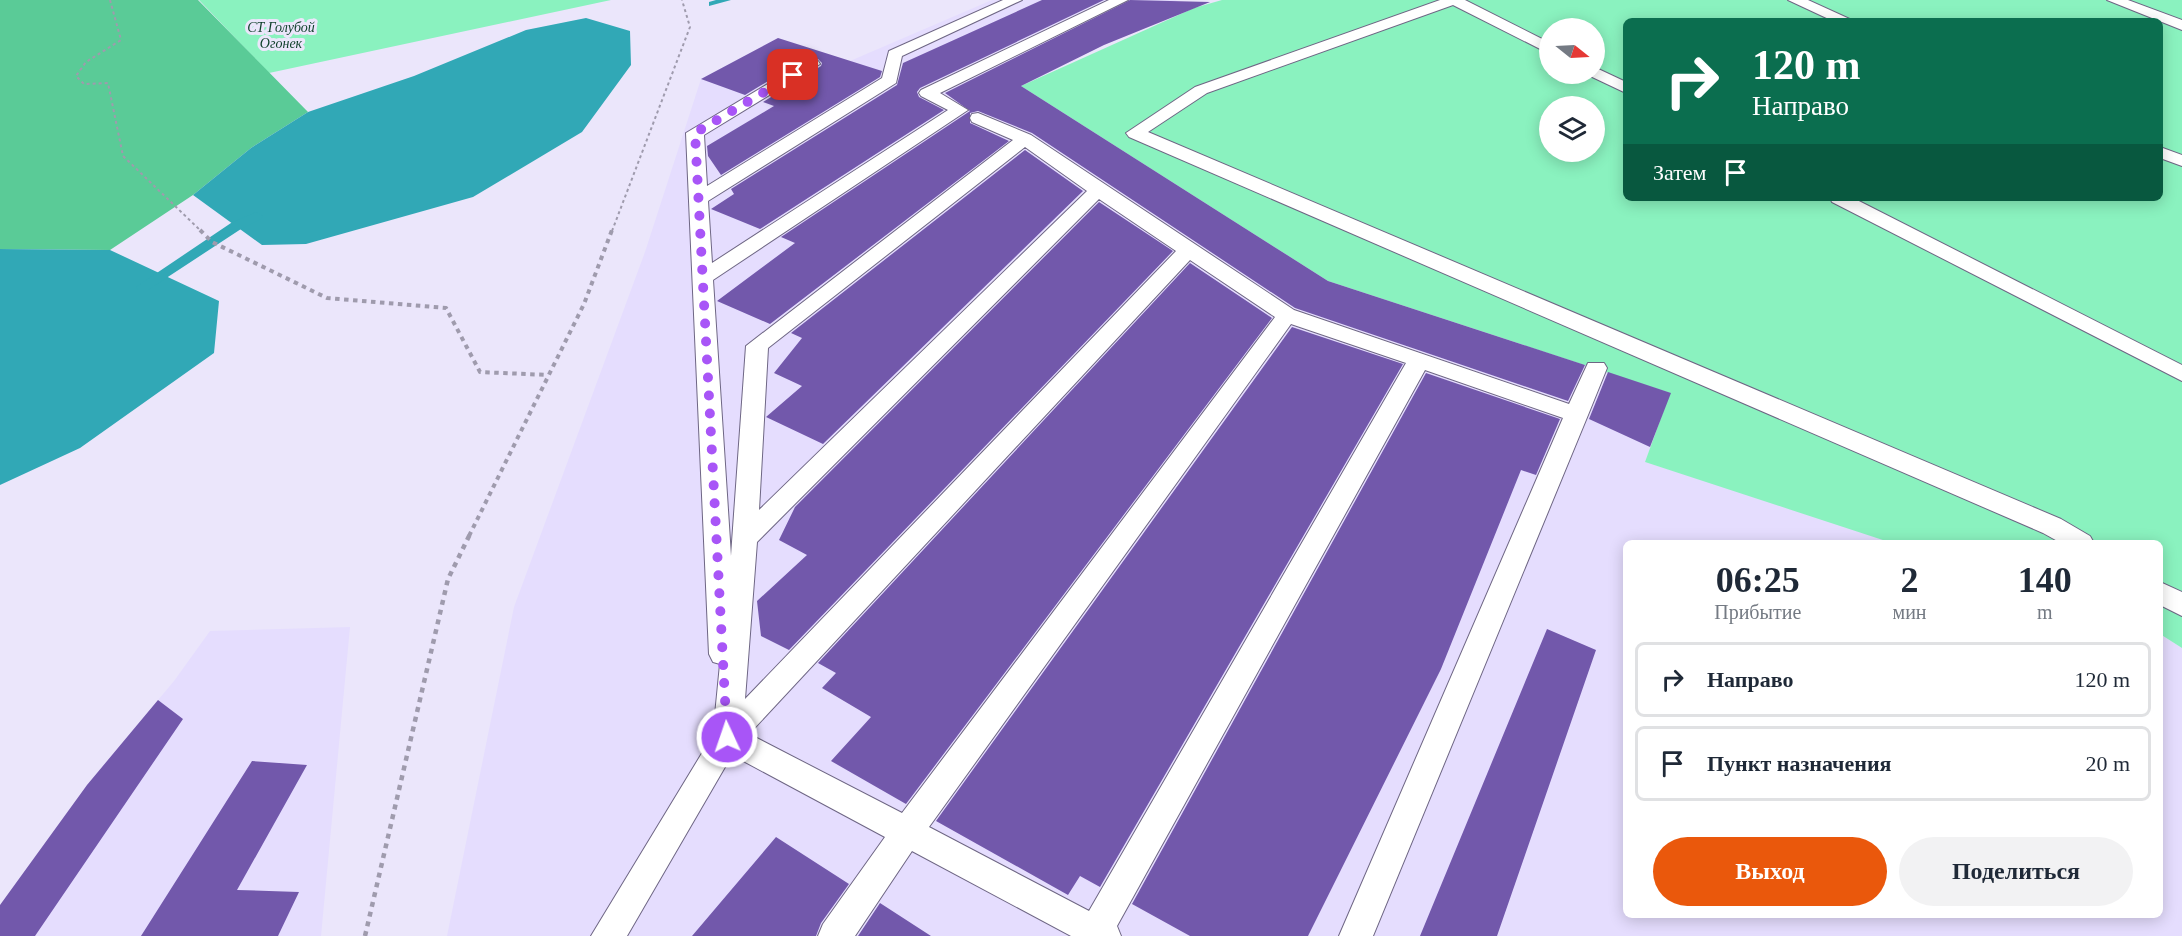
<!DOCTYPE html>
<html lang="ru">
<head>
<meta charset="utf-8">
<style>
  body { margin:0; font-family:Georgia,serif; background:#f2f2f3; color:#1f2937; height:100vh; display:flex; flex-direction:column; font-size:22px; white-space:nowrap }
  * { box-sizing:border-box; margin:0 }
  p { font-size:20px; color:#747a83 }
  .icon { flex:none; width:33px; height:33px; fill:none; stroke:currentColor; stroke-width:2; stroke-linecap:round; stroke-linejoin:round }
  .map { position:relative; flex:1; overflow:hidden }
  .drawer { position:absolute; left:1623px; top:540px; width:540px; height:378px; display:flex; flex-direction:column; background:#fff; border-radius:9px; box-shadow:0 3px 15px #0003 }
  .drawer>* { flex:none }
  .hud { position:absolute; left:1623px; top:18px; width:540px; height:183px; border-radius:9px; box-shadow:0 3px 15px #0003; background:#0b6e4f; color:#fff; overflow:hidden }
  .needle { width:39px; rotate:108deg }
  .buttons { position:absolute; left:1539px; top:18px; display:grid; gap:12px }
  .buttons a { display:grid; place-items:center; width:66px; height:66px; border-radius:50%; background:#fff; box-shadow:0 3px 15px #0003; font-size:30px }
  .pin { position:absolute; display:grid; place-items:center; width:51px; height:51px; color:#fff; margin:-26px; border-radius:12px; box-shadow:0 3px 9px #0006 }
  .me { position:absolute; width:66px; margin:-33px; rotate:357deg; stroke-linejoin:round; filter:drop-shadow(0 0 4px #0008) }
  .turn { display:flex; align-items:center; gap:21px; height:126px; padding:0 30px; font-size:27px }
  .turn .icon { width:78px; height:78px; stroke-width:2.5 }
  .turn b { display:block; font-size:42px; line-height:51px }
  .then { display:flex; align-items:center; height:57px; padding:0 30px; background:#0003; gap:12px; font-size:22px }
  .eta { display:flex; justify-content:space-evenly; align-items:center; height:102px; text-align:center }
  .eta b { font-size:36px; font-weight:700; line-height:42px }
  .button { display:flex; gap:12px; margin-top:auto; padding:12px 30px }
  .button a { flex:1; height:69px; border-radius:36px; background:#ea580c; color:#fff; font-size:24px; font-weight:700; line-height:69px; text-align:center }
  .button a+a { background:#f2f2f3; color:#1f2937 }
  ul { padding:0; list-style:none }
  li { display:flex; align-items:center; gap:18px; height:75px; margin:0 12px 9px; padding:0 18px; border:3px solid #e0e1e3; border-radius:9px }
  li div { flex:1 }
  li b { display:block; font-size:22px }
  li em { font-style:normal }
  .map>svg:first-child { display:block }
  .built { fill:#e5ddfe }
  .green { fill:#8af2bf; fill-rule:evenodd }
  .forest { fill:#5acb97 }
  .water { fill:#31a8b6 }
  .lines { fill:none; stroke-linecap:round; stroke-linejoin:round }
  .stream { fill:#31a8b6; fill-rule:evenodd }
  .building { fill:#7258ab }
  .service-casing { stroke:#6e6684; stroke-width:2 }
  .path-far2 { stroke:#9f9bad; stroke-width:2; stroke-dasharray:3 3; stroke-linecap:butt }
  .path-far1 { stroke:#9f9bad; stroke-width:4; stroke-dasharray:4.5 4.5; stroke-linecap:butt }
  .path { stroke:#9f9bad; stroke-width:4.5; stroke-dasharray:5 5; stroke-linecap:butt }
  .service { fill:#fff; fill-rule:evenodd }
  .route { stroke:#a855f7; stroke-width:10; stroke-dasharray:0 18 }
  .labels { text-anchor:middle; stroke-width:6; stroke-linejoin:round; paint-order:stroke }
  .far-park-label { font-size:14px; font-style:italic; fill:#0e3f2a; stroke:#ebe6fb }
</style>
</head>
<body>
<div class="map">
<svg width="2182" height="936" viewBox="0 0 2182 936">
  <rect width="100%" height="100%" fill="#ebe6fb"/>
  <path class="built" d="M 992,0 L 1175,0 L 1194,8 L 1104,45 L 1022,86 L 1328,281 L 1671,393 L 1645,462 L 1900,543 L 1626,543 L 1626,915 L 2160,915 L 2160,634 L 2182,648 L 2182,936 L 447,936 L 514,607 L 645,252 L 701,79 L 778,38 L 850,61 Z
    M 350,627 L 321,936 L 0,936 L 87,785 L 174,681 L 210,631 Z"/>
  <path class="green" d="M 199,0 L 611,0 L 269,73 Z
    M 1222,0 L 2182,0 L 2182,648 L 2160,634 L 2160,543 L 1892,543 L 1645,462 L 1670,393 L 1328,281 L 1021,86 L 1194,8 ZM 1626,21 L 2160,21 L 2160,198 L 1626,198 ZM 1550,28 L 1594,28 L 1594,74 L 1550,74 ZM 1550,106 L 1594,106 L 1594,152 L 1550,152 Z"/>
  <path class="forest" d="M 0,0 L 198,0 L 308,112 L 251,148 L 193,195 L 110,250 L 0,249 Z"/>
  <path class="water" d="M 586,18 L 630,31 L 631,65 L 582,132 L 473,197 L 306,244 L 262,245 L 193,195 L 251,148 L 308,112 L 414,76 L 526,30 Z
    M 0,249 L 110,250 L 219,301 L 214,353 L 80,448 L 0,485 Z"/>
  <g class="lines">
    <path class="stream" d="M 716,0 L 731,0 L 709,6 L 709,2 Z
      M 256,212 L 263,216 L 261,219 L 241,229 L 148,290 L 138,290 L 136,287 L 231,223 Z"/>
  </g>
  <path class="building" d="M 1042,0 L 1104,0 L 920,88 L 917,92 L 919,97 L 944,110 L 760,229 L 711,209 L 734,194 L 731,189 L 897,85 L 903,63 Z
    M 1130,0 L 1210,2 L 1104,45 L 1021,86 L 1328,281 L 1585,365 L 1568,401 L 1295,308 L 1032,133 L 978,111 L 970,113 L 970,123 L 1009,141 L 770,324 L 717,301 L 795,243 L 781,237 L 970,111 L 945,93 Z
    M 778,38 L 882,71 L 880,77 L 721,175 L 708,156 L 707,146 L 774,106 L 763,102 L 821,66 L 822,63 L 818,59 L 805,59 L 745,95 L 701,79 Z
    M 1025,150 L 1083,191 L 823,444 L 766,417 L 802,386 L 774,373 L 802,338 L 791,333 Z
    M 1099,202 L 1173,251 L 789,650 L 761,636 L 757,601 L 807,555 L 779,540 L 795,507 Z
    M 1190,263 L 1272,318 L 906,804 L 831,761 L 871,717 L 822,688 L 836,673 L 818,663 Z
    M 1292,327 L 1403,364 L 1100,887 L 1080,876 L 1068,895 L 936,821 Z
    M 1608,372 L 1671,393 L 1650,447 L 1589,419 Z
    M 1426,373 L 1560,419 L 1536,475 L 1521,470 L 1441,669 L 1308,936 L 1190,936 L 1132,904 Z
    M 1547,629 L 1596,650 L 1497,936 L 1420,936 Z
    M 158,700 L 183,719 L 35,936 L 0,936 L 0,905 L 87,785 Z
    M 252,761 L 307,765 L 237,890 L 299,892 L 278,936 L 141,936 Z
    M 776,837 L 849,884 L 821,923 L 816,936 L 692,936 Z
    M 880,903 L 931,936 L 858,936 Z"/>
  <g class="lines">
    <g class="service-casing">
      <path id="service" d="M 1003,0 L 1022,0 L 902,56 L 896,83 L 708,201 L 712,263 L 948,110 L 921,96 L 919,93 L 921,90 L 1109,0 L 1128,0 L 940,93 L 968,110 L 713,280 L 731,556 L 746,346 L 1013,140 L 972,122 L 970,118 L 972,114 L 978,113 L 1031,135 L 1294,310 L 1569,404 L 1588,363 L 1604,363 L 1607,368 L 1588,415 L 1373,936 L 1339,936 L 1563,418 L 1425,370 L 1117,926 L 1121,936 L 1071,936 L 912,851 L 855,936 L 818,936 L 823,924 L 885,837 L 732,755 L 627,936 L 591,936 L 713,735 L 720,664 L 713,662 L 709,654 L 686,133 L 806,61 L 818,61 L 820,64 L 704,135 L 707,186 L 882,78 L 889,51 ZM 1025,147 L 1087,191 L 759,510 L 768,348 ZM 1099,199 L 1176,251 L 745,699 L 757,542 ZM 1190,260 L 1275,317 L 902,813 L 749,734 ZM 1291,324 L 1406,363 L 1089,911 L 929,827 Z
        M 1440,0 L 1465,0 L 1550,43 L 1550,54 L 1453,5 L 1207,93 L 1148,132 L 2061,519 L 2090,536 L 2094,543 L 2061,543 L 2043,533 L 1129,137 L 1126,133 L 1195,87 Z
        M 1788,0 L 1808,0 L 1854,21 L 1833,21 Z
        M 2107,0 L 2128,0 L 2182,20 L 2182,30 Z
        M 1594,67 L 1626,82 L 1626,93 L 1588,75 L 1587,74 L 1594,74 Z
        M 2160,147 L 2182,155 L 2182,166 L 2160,158 Z
        M 1830,198 L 1853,198 L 2182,365 L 2182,381 L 1832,202 Z
        M 2160,582 L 2182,592 L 2182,616 L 2160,605 Z"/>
    </g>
    <path class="path-far2" d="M 110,0 L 121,40 L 86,62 L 76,76 L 84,84 L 108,83 L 123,156 L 201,231
      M 612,231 L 690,27 L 682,0"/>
    <path class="path-far1" d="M 200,230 L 212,242 L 327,298 L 446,308 L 480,372 L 548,375
      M 469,536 L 584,304 L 612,230"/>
    <path class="path" d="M 365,936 L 448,579 L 470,534"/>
    <use href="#service" class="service"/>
  </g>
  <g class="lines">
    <path class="route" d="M 727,737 L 695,133 L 793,75"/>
  </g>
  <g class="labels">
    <g class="far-park-label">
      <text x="281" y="32">СТ Голубой<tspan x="281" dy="16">Огонек</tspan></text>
    </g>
  </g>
</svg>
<div class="buttons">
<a><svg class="needle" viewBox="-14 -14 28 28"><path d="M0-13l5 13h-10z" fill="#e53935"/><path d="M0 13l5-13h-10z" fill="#747a83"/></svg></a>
<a><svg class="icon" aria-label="layers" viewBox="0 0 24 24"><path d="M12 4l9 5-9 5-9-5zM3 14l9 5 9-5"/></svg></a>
</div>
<div class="pin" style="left:793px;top:75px;background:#d93025"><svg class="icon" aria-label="arrive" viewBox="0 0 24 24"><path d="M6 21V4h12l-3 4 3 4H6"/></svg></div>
<svg class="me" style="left:727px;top:737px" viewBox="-20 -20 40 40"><circle r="17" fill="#a855f7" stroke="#fff" stroke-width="3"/><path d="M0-11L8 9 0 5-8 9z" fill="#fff"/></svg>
<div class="hud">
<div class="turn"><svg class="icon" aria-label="right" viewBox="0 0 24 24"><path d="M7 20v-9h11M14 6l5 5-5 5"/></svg><div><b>120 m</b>Направо</div></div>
<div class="then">Затем<svg class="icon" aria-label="arrive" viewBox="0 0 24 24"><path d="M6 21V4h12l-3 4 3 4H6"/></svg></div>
</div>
<section class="drawer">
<div class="eta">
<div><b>06:25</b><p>Прибытие</p></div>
<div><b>2</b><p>мин</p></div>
<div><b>140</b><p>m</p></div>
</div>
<ul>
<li><svg class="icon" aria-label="right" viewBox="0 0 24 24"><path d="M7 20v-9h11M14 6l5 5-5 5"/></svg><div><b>Направо</b></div><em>120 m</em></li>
<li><svg class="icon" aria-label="arrive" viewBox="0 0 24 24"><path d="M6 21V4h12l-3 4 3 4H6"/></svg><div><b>Пункт назначения</b></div><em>20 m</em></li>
</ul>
<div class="button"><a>Выход</a><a>Поделиться</a></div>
</section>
</div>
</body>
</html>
